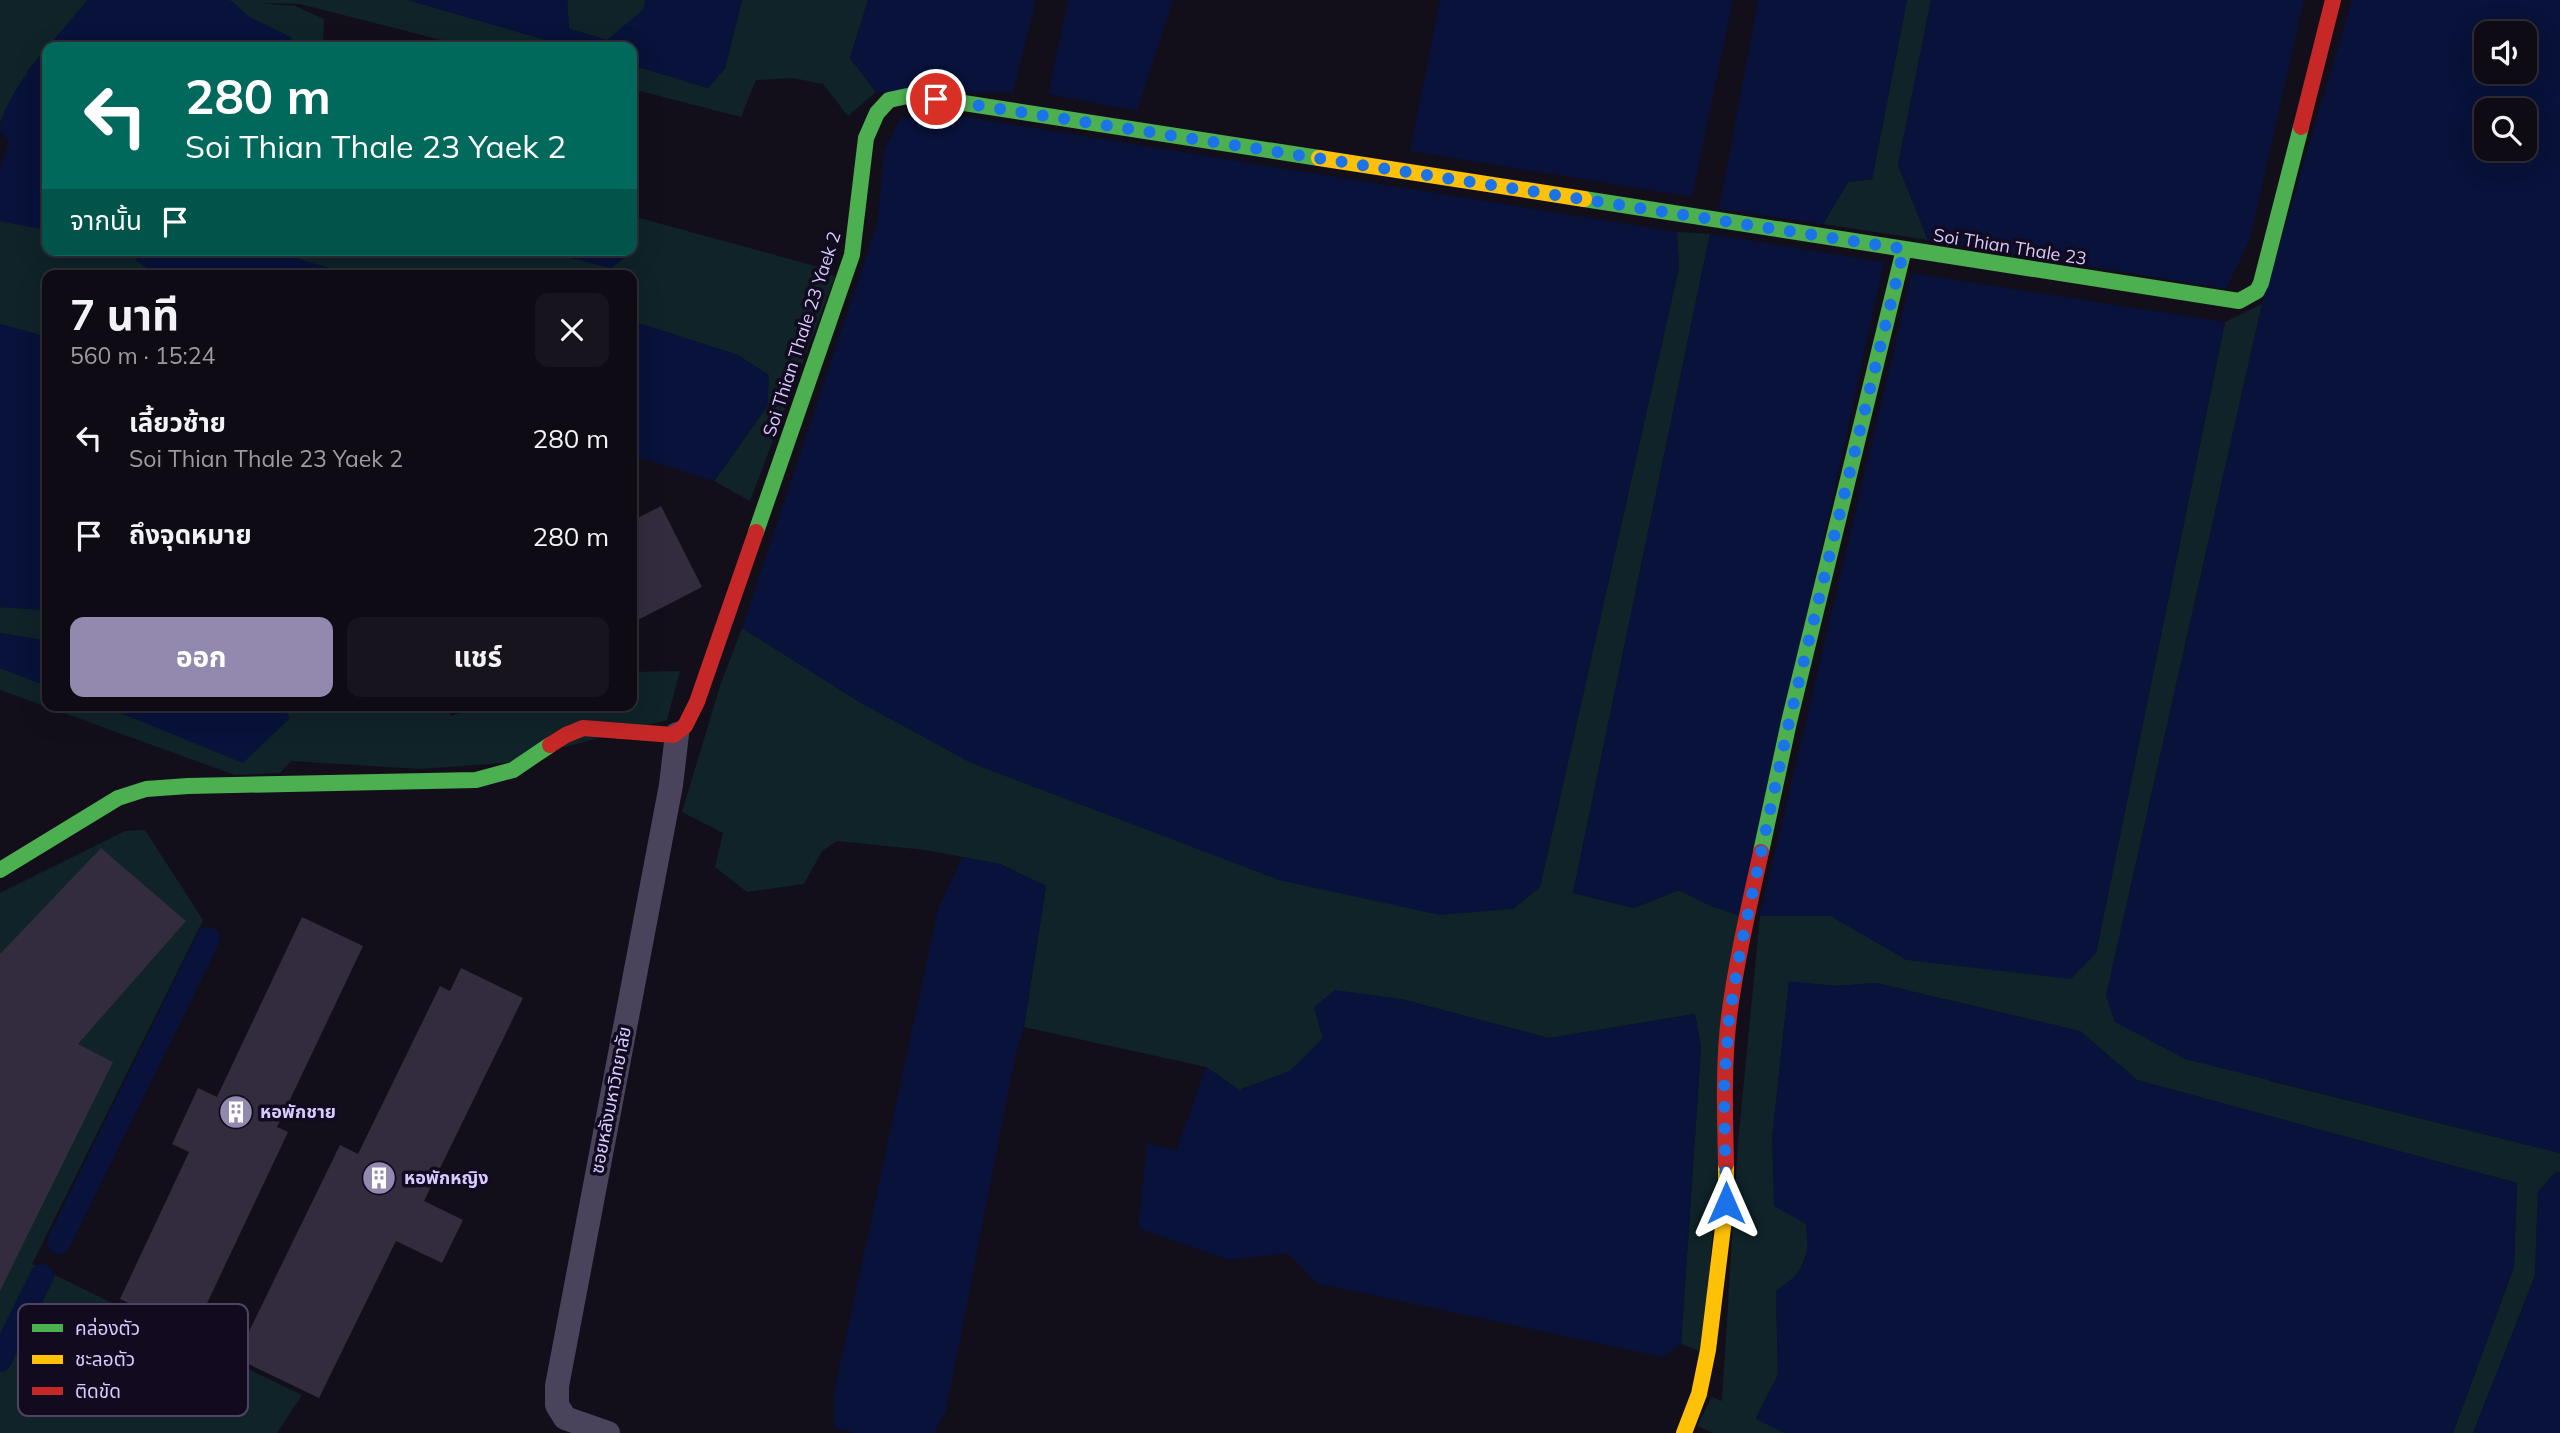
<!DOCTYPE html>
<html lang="th">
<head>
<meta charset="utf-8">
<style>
  body { margin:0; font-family:Mulish,"Noto Sans Thai",sans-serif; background:#17141d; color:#f1f3f6; height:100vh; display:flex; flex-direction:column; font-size:26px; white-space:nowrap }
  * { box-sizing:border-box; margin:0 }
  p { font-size:23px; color:#9b9ba0 }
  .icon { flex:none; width:38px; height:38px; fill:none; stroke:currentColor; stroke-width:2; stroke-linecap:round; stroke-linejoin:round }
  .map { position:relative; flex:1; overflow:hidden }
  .side { position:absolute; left:42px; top:270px; width:595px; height:441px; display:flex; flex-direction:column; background:#0e0b14; border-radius:14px; box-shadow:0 7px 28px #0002,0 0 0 2px #2e2b34 }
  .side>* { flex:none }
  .hud { position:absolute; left:42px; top:42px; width:595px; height:214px; border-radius:14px; box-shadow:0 7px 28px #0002,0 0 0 2px #2e2b34; background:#00695c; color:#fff; overflow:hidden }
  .buttons { position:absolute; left:2474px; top:21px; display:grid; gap:14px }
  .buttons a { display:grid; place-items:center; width:63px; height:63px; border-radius:14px; background:#0e0b14; box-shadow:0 7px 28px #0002,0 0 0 2px #2e2b34; font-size:35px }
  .pin { position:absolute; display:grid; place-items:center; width:60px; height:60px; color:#fff; margin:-30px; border:4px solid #fff; border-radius:50%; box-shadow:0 2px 7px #0007 }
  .me { position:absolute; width:77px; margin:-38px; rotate:0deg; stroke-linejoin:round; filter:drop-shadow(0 0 5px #0008) }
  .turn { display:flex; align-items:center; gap:24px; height:147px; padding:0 28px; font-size:32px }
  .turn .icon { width:91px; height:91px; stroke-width:2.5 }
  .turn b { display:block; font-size:49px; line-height:60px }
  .then { display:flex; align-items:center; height:66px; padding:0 28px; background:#0003; gap:14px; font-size:26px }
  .round { display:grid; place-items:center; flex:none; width:74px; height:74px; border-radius:14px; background:#17141d }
  .head { display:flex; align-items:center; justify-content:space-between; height:119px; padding:0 28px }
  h1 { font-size:42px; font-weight:700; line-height:52px }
  .primary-button { display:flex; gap:14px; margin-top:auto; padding:14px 28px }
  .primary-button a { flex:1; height:80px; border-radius:14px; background:#9389af; color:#fff; font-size:28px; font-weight:700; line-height:80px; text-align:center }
  .primary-button a+a { background:#17141d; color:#f1f3f6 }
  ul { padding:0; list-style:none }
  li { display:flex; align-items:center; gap:21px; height:98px; padding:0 28px }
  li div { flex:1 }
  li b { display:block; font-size:26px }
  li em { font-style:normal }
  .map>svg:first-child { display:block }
  .green { fill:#0f2328 }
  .water { fill:#08123a; fill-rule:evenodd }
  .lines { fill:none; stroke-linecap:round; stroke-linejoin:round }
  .canal { stroke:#08123a; stroke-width:24 }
  .building { fill:#322c3e }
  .street { stroke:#49445c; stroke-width:24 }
  .fast { stroke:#4caf50; stroke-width:16 }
  .slow { stroke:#ffc107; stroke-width:16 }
  .jam { stroke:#c62828; stroke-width:16 }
  .route { stroke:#1a73e8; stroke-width:12; stroke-dasharray:0 21.6 }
  .labels { text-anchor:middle; stroke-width:7; stroke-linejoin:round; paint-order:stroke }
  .street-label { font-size:18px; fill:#d8caff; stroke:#120b1f }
  .poi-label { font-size:18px; font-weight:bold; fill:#d8caff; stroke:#120b1f; text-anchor:start }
  .key { fill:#120b1f; stroke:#4d4462; stroke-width:2 }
  .key-label { font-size:19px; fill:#d8caff }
</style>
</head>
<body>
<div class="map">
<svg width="2560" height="1433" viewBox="0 0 2560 1433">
  <rect width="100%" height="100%" fill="#130f1a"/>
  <path class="green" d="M 0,0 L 88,0 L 29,69 L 0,122 Z
    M 226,0 L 408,0 L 570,47 L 469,47 L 300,4 L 261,3 L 295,6 L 324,19 L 323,47 L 290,47 L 292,38 L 247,16 L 232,2 Z
    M 567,0 L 646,0 L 643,10 L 608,40 L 569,29 Z
    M 742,0 L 868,0 L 850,58 L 876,92 L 848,116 L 823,84 L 793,78 L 756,80 L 741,117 L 632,89 L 632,65 L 708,88 L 725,68 Z
    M 1907,0 L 1931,0 L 1898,165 L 1928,240 L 1823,224 L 1848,182 L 1872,179 Z
    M 632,216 L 819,267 L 835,277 L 750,501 L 714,481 L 768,405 L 738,355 L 632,321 L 632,275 L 352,275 L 285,255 L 212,250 L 541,250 L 611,268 L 628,255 L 618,250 L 632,250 Z
    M 0,221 L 47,230 L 47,250 L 151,250 L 135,260 L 159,275 L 47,275 L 47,337 L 0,324 Z
    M 1677,232 L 1710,234 L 1573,893 L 1634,908 L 1679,890 L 1709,905 L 1741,916 L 1702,1352 L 1681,1344 L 1701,1047 L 1695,1014 L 1549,1038 L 1401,999 L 1314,1007 L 1323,1038 L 1290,1071 L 1239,1090 L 1206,1067 L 1024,1027 L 1046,886 L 1000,864 L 926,850 L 837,841 L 822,851 L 804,884 L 747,892 L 715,867 L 723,833 L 682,812 L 721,683 L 742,628 L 861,703 L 1513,909 L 1540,887 L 1679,267 Z
    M 2262,304 L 2106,996 L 2270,1081 L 2560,1153 L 2560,1172 L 2557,1171 L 2538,1192 L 2535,1276 L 2473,1433 L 2453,1433 L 2514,1267 L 2517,1183 L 2137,1080 L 2080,1031 L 1876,983 L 1836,986 L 1789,982 L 1772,1139 L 1806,1224 L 1808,1249 L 1798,1275 L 1776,1291 L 1778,1375 L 1756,1418 L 1785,1433 L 1713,1433 L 1697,1426 L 1712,1397 L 1722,1401 L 1738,1143 L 1760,916 L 1831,916 L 1907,960 L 2096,953 L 2225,322 Z
    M 0,607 L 47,610 L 47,641 L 0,633 Z
    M 0,668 L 47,686 L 47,705 L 101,705 L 114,710 L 289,719 L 284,705 L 446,705 L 451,716 L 483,705 L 632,705 L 632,672 L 680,671 L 667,720 L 504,763 L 420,769 L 291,761 L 280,773 L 235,775 L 0,690 Z
    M 145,830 L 203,920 L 32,1264 L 302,1395 L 277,1433 L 0,1433 L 0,893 L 125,831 Z"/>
  <path class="water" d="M 88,0 L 226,0 L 232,1 L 248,16 L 292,38 L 290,47 L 48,47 Z
    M 408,0 L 567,0 L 569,29 L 607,40 L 643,10 L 646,0 L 742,0 L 725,68 L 708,88 L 632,65 L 632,47 L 570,47 Z
    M 868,0 L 1036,0 L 1013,93 L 876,92 L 850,58 Z
    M 1068,0 L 1173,0 L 1137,111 L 1048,94 Z
    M 1440,0 L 1733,0 L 1692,197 L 1410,151 Z
    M 1758,0 L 1907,0 L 1872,179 L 1848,182 L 1823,224 L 1719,209 Z
    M 1931,0 L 2304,0 L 2250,239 L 2226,289 L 1928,240 L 1898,165 Z
    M 2352,0 L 2560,0 L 2560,1153 L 2185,1059 L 2115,1022 L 2106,996 L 2262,304 ZM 2487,33 L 2525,33 L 2525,72 L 2487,72 ZM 2487,110 L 2525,110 L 2525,149 L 2487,149 Z
    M 47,48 L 47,230 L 0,221 L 0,168 L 9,141 L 0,132 C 0,107 31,66 47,48 Z
    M 929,111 L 1677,232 L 1679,267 L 1540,887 L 1513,909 L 1440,915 L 1279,880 L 971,763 L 861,703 L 742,628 L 878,221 L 884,150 L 900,119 Z
    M 1710,234 L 1884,262 L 1741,916 L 1709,905 L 1679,890 L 1634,908 L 1573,893 Z
    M 151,250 L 212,250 L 285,255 L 352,275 L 159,275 L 135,260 Z
    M 541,250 L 618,250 L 628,255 L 611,268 Z
    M 1912,273 L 2225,322 L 2096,953 L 2071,979 L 1907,960 L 1831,916 L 1760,916 Z
    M 632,321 L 738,355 L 769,375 L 768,405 L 714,481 L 632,455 Z
    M 0,324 L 47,337 L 47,610 L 0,607 Z
    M 0,633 L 47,641 L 47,686 L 0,668 Z
    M 101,705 L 284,705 L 289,719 L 243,763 Z
    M 962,857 L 1000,864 L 1046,886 L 1024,1027 L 1015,1058 L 946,1410 L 934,1433 L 854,1433 L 834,1427 L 834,1393 L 938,909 Z
    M 1789,981 L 1836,986 L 1876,983 L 2080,1031 L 2137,1080 L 2517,1183 L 2514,1267 L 2453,1433 L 1785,1433 L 1756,1419 L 1778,1375 L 1776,1291 C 1805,1270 1810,1261 1806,1224 L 1774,1206 L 1772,1139 Z
    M 1335,990 L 1401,999 L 1549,1038 L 1695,1014 L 1701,1047 L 1681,1344 L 1662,1357 L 1316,1283 L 1288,1253 L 1229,1260 L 1138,1228 L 1147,1143 L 1176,1151 L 1206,1067 L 1239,1090 L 1290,1071 L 1323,1038 L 1314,1007 Z
    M 2557,1171 L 2560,1172 L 2560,1433 L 2473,1433 L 2535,1276 L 2538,1192 Z"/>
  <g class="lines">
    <path class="canal" d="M 59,1242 L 208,939
      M 0,1360 L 42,1276"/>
  </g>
  <path class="building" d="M 661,506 L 702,587 L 632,623 L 632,521 Z
    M 101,848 L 186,921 L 78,1044 L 113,1062 L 0,1291 L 0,954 Z
    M 302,917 L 363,946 L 277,1127 L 288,1132 L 193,1333 L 120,1299 L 189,1152 L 172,1144 L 198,1088 L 217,1097 Z
    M 461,968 L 523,998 L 424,1201 L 463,1220 L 442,1263 L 396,1241 L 319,1398 L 236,1358 L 340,1145 L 358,1154 L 440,986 L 450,991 Z"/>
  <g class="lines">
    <path class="street" d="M 608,1433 L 565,1418 L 557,1405 L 557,1386 L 671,785 L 677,734"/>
    <path class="fast" d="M 1584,199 L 2239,301 L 2257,291 L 2261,283 L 2301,127
      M 756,532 L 852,255 L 866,138 L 877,113 L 889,100 L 912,95 L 1319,158
      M 1761,852 L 1789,722 L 1904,249
      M 0,870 L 118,798 L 146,789 L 188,786 L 476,780 L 513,770 L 550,745"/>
    <path class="slow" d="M 1319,158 L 1584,199
      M 1684,1433 L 1699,1394 L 1708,1350 L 1726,1203 L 1726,1164"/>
    <path class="jam" d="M 2301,127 L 2333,0
      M 550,745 L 566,735 L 583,728 L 673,735 L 685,726 L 697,702 L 756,532
      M 1726,1164 C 1725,1115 1723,1066 1729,1017 C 1736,962 1749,907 1761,852"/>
  </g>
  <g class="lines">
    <path class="route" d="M 936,99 L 1904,249 L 1789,722 L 1741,946 L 1729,1018 L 1724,1088 L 1726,1203"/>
  </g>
  <defs>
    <g id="building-disc" transform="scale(1.75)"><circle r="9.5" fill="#9389af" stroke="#120b1f"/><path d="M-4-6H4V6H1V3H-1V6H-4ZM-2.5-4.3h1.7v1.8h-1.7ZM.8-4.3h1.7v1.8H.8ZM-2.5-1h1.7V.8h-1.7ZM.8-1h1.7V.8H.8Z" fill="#fff"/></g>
  </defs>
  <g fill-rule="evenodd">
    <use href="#building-disc" x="236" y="1112"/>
    <use href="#building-disc" x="379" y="1178"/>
  </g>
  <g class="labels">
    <g class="street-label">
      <text transform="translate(2010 247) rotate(9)" y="6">Soi Thian Thale 23</text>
      <text transform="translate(802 334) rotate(-72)" y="6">Soi Thian Thale 23 Yaek 2</text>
      <text transform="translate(611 1100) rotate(-79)" y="6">ซอยหลังมหาวิทยาลัย</text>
    </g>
    <g class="poi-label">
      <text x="260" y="1118">หอพักชาย</text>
      <text x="404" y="1184">หอพักหญิง</text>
    </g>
  </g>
  <rect x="18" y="1304" width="230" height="112" rx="10" class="key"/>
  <rect x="32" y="1324" width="31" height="8" fill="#4caf50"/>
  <rect x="32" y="1355" width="31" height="9" fill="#ffc107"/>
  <rect x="32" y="1387" width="31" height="8" fill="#c62828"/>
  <g class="key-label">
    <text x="75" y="1335">คล่องตัว</text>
    <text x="75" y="1366">ชะลอตัว</text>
    <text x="75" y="1398">ติดขัด</text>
  </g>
</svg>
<div class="buttons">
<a><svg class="icon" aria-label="sound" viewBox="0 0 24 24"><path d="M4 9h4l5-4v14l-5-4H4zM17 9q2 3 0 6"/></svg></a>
<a><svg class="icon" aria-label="search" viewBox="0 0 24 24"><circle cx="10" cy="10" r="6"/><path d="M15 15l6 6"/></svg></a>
</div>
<div class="pin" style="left:936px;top:99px;background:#d93025"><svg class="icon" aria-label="arrive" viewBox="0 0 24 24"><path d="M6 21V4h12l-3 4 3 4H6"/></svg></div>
<svg class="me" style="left:1726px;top:1203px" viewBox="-20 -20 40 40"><path d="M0-17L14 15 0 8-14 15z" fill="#1a73e8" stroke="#fff" stroke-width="4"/></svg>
<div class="hud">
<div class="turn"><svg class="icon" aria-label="left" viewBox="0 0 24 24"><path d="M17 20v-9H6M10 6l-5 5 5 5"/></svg><div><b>280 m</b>Soi Thian Thale 23 Yaek 2</div></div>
<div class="then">จากนั้น<svg class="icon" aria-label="arrive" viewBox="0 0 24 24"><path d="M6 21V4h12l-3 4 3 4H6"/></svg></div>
</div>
<section class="side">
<div class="head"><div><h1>7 นาที</h1><p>560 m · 15:24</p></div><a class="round"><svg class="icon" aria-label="close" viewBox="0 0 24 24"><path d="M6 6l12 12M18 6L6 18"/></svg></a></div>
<ul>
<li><svg class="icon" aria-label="left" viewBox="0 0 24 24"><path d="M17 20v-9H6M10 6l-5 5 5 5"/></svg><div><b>เลี้ยวซ้าย</b><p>Soi Thian Thale 23 Yaek 2</p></div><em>280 m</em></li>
<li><svg class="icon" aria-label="arrive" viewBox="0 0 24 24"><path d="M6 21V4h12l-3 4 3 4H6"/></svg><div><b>ถึงจุดหมาย</b></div><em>280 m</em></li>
</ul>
<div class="primary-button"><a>ออก</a><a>แชร์</a></div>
</section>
</div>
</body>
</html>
